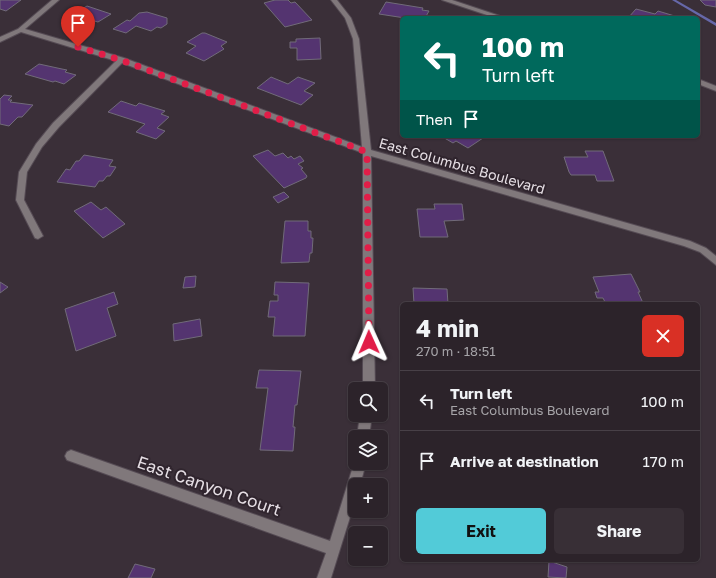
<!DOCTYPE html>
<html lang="en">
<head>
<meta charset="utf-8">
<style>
  body { margin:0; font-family:"Golos Text",sans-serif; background:#382f36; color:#f1f3f6; height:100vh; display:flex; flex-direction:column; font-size:15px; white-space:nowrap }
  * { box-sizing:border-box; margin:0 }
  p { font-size:13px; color:#a6a4a8 }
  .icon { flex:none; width:22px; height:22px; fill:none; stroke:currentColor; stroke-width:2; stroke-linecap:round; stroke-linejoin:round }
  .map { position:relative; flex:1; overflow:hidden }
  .panel { position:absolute; left:400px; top:302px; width:300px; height:260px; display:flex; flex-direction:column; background:#2c232a; border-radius:6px; box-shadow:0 1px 3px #0004,0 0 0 1px #484047 }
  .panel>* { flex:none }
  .hud { position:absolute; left:400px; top:16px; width:300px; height:122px; border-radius:6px; box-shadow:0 1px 3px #0004,0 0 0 1px #484047; background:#00695c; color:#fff; overflow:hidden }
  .controls { position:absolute; left:348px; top:382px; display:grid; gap:8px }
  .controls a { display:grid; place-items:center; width:40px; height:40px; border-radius:6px; background:#2c232a; box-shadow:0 1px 3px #0004,0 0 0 1px #484047; font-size:20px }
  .pin { position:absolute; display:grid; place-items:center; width:34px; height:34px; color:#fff; margin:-41px -17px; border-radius:50% 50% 50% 0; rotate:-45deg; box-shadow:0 0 4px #0007 }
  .pin .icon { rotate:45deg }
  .me { position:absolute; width:44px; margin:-22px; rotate:359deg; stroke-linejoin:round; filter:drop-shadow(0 0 3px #0008) }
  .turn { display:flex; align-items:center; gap:14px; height:84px; padding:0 16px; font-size:18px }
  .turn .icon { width:52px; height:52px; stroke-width:2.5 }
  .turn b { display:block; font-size:28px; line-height:34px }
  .then { display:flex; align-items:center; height:38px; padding:0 16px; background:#0003; gap:8px; font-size:15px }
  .round { display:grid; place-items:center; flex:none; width:42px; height:42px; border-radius:6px; background:#382f36 }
  .head { display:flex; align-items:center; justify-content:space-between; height:68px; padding:0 16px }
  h1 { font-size:24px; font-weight:700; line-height:30px }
  .primary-button { display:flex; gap:8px; margin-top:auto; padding:8px 16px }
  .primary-button a { flex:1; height:46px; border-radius:6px; background:#52cbd8; color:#111; font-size:16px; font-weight:700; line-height:46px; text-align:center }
  .primary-button a+a { background:#382f36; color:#f1f3f6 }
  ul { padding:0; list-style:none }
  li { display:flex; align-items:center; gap:12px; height:60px; padding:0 16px; border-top:1px solid #484047 }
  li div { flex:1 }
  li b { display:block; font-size:15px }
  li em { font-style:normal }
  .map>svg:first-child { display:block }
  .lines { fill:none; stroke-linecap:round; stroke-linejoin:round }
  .stream { fill:#6668aa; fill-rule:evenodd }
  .building { fill:#543470; stroke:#716b79 }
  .minor-casing { stroke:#554b54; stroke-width:2 }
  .minor { fill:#80787b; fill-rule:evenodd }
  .route { stroke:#e11d48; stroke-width:7; stroke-dasharray:0 12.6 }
  .labels { text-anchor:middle; stroke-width:4; stroke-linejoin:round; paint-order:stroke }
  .street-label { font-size:14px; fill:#e5dee4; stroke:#30252e }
  .near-street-label { font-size:17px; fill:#e5dee4; stroke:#30252e }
</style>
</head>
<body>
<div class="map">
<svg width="716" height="578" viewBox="0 0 716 578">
  <rect width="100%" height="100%" fill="#3a2f38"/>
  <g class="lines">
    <path class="stream" d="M 672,0 L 676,0 L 716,23 L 716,26 Z"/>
  </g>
  <path class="building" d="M 0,0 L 21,0 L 6,11 L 0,9 Z
    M 275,0 L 288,0 L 291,3 L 295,2 L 312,20 L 285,27 L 264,3 Z
    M 700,0 L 716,0 L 716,7 L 705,5 Z
    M 386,2 L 423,8 L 422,10 L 429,11 L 425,18 L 405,18 L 379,14 Z
    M 87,6 L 111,14 L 98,22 L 72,15 Z
    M 636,9 L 655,14 L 658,11 L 678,17 L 628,18 Z
    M 147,12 L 167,18 L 167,24 L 161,28 L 157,27 L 151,31 L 136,26 L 126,33 L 113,29 L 127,20 L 130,21 L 139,13 Z
    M 202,33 L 205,33 L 227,42 L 221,46 L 224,49 L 204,61 L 186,53 L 196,46 L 187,42 Z
    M 320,38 L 321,59 L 297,60 L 297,48 L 290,48 L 290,42 L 296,42 L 296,39 Z
    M 39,64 L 62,69 L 67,70 L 65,72 L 76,75 L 64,84 L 55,81 L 53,82 L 25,74 Z
    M 271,77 L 288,84 L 298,77 L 315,83 L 304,91 L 313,95 L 301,105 L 257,88 Z
    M 4,95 L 12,96 L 8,100 L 12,100 L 10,102 L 33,105 L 22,117 L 18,117 L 9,126 L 0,124 L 0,99 Z
    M 121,101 L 136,106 L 139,103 L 165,111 L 161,114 L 169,117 L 157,128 L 165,131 L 156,139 L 136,132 L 145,124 L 108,112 Z
    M 441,136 L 486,136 L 468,148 L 456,141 L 453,143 Z
    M 268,150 L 275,156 L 283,153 L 288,158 L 291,156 L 294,159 L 300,156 L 304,161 L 298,164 L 303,168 L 301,169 L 307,176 L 306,178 L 284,188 L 253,156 Z
    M 585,151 L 603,151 L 614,181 L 597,181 L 595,175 L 571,175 L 569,172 L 564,157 L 588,157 Z
    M 84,155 L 113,160 L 109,166 L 116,167 L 110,176 L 107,176 L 103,181 L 99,181 L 95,187 L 57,182 L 66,169 L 70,170 L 76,161 L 79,161 Z
    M 284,192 L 289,197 L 278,203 L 273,197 Z
    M 91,202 L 101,210 L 106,207 L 125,224 L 103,238 L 74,211 Z
    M 434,204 L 462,204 L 464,220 L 444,221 L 448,237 L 420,237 L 417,209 L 435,209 Z
    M 285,221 L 308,221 L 308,231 L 311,231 L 311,238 L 313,238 L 312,253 L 310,253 L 309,262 L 281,263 Z
    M 631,274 L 640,292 L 638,292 L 643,303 L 646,304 L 606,304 L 603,298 L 597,298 L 595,292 L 599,292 L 593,277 Z
    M 196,276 L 195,287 L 183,288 L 185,277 Z
    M 0,282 L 8,287 L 0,293 Z
    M 275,282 L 309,283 L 305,336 L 273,336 L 275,317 L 268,317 L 270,301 L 278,301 L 278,295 L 274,295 Z
    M 413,288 L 447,289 L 448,304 L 414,304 Z
    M 114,292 L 118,304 L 107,308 L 116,336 L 76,351 L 65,309 Z
    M 200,319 L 202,336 L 174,341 L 173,324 Z
    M 259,370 L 301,371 L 297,405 L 295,405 L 293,427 L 295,427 L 293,451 L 260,450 L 268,388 L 256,388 Z
    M 549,561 L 567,567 L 566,578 L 548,577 Z
    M 135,564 L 155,569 L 151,578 L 128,578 Z"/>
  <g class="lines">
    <g class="minor-casing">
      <path id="minor" d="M 52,0 L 59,0 L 25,29 L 124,58 L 362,147 L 353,39 L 345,18 L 331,0 L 337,0 L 351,18 L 359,39 L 371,150 L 690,241 L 706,248 L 716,256 L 716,265 L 700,252 L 684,246 L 371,156 L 375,389 L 363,389 L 363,153 L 122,63 L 59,127 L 42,147 L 27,172 L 24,200 L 43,236 L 38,239 L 35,238 L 16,200 L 19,172 L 36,144 L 53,123 L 116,61 L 21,32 L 0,42 L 0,37 L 18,29 Z
        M 442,0 L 452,0 L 506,18 L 496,18 Z
        M 698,79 L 716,86 L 716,91 L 698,84 Z
        M 360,415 L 372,415 L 369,437 L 357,437 Z
        M 71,450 L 330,541 L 355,460 L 355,463 L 366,463 L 360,485 L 355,485 L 355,501 L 331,578 L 317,578 L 326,553 L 67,460 L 65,456 L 67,452 Z"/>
    </g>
    <use href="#minor" class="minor"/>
  </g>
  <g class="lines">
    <path class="route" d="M 78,47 L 121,60 L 367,152 L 369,342"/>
  </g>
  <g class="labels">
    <g class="street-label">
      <text transform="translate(462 166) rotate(16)" y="5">East Columbus Boulevard</text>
    </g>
    <g class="near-street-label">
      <text transform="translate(209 486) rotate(19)" y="6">East Canyon Court</text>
    </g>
  </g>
</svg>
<div class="controls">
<a><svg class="icon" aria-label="search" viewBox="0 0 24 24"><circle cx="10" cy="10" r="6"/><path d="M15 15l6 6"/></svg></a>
<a><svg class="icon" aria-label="layers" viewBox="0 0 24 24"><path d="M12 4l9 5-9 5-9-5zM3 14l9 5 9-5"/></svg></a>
<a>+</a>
<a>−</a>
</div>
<div class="pin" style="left:78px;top:47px;background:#d93025"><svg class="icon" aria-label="arrive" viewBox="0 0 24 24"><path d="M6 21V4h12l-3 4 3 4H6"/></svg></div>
<svg class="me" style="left:369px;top:342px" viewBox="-20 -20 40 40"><path d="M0-17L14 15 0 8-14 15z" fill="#e11d48" stroke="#fff" stroke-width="4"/></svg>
<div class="hud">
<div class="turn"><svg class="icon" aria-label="left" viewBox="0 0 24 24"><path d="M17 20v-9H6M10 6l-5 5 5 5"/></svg><div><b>100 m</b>Turn left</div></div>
<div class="then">Then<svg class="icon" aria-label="arrive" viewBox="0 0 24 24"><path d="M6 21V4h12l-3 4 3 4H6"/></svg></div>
</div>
<section class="panel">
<div class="head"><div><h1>4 min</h1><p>270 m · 18:51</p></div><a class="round" style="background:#d93025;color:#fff"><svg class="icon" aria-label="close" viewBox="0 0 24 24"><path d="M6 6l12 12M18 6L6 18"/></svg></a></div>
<ul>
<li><svg class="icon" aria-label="left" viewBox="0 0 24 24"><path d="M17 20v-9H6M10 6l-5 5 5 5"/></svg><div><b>Turn left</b><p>East Columbus Boulevard</p></div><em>100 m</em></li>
<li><svg class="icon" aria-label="arrive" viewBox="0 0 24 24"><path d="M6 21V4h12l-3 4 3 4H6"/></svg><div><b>Arrive at destination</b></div><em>170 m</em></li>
</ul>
<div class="primary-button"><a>Exit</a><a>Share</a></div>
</section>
</div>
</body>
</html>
